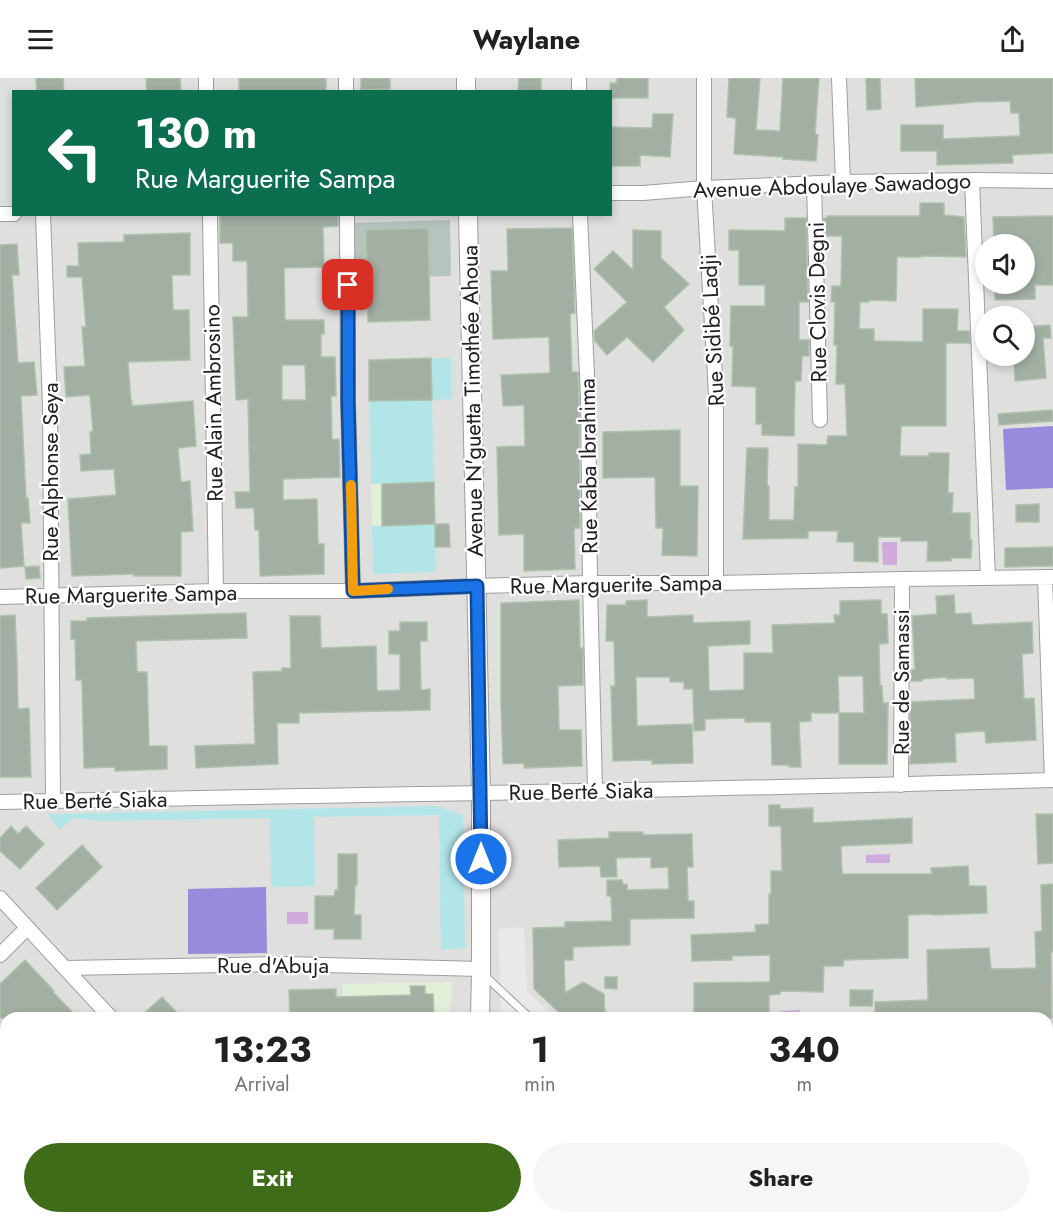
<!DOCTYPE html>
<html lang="en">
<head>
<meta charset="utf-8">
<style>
  body { margin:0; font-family:Jost,sans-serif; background:#f6f6f6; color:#202124; height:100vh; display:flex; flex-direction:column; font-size:22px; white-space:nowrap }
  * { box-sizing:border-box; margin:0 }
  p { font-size:20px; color:#757577 }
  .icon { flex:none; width:33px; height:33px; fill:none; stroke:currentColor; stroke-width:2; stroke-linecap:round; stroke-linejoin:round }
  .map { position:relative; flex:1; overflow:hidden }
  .side { position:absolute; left:0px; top:934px; width:1053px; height:212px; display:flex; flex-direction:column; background:#fff; border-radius:18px 18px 0 0; box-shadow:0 3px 9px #0003 }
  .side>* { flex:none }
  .top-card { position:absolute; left:12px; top:12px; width:600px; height:126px; border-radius:0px; box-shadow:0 3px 9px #0003; background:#0b6e4f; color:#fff; overflow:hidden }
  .tools { position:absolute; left:975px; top:156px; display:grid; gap:12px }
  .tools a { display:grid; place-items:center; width:60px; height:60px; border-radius:50%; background:#fff; box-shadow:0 3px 9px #0003; font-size:30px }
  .pin { position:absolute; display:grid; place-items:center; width:51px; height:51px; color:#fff; margin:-26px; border-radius:12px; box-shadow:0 3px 9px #0006 }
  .me { position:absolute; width:66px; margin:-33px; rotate:0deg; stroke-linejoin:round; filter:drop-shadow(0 0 4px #0008) }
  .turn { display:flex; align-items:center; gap:21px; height:126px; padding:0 24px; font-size:27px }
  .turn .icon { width:78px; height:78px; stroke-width:2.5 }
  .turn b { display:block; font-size:42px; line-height:51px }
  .eta { display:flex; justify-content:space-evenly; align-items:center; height:102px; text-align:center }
  .eta b { font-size:36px; font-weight:700; line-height:42px }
  .primary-button { display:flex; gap:12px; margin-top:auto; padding:12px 24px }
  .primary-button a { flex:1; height:69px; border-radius:36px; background:#3e6c19; color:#fff; font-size:24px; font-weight:700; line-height:69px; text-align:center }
  .primary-button a+a { background:#f6f6f6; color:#202124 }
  header { display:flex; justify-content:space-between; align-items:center; height:78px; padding:0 24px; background:#fff; font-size:27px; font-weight:700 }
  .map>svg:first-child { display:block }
  .residential { fill:#dfdfde; fill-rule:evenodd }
  .commercial { fill:#e3f0d9 }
  .construction { fill:#b4c5bd }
  .grass { fill:#b2e5e8 }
  .pitch { fill:#978bdb }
  .parking { fill:#e9e9e9 }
  .water { fill:#d0acdc }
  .building { fill:#a4afa4; stroke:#acc2ab; stroke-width:1.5; fill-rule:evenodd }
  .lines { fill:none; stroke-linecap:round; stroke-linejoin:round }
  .service-casing { stroke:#9e9e9e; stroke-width:9 }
  .minor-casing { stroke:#9e9e9e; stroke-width:16 }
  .tertiary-casing { stroke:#9e9e9e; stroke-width:20 }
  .service { stroke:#fff; stroke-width:7 }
  .minor { stroke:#fff; stroke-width:14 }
  .tertiary { stroke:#fff; stroke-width:18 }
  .route-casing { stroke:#114b97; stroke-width:15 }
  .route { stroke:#1a73e8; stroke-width:10 }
  .slow { stroke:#f59e0b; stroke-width:10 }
  .labels { text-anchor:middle; stroke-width:4.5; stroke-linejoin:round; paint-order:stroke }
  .street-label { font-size:22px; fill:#212121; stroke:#fff }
</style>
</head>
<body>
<header><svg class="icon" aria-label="menu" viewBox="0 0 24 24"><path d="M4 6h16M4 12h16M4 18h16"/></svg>Waylane<svg class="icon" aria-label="share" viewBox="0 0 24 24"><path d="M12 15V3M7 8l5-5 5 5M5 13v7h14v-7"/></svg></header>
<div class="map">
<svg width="1053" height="1145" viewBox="0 0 1053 1145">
  <rect width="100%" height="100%" fill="#e8f1ea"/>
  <path class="residential" d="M 0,0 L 1053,0 L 1053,1145 L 9,1145 L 0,1135 ZM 14,14 L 610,14 L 610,136 L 14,136 ZM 986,166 L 1024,166 L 1024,206 L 986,206 ZM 986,238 L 1024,238 L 1024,278 L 986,278 ZM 6,940 L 1047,940 L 1047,1140 L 6,1140 Z"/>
  <path class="commercial" d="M 434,404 L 435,446 L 372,448 L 371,406 Z
    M 453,904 L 449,940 L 342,940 L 342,906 Z"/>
  <path class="construction" d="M 450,142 L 451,198 L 353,200 L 351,145 Z"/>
  <path class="grass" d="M 451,280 L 452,321 L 432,322 L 434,404 L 371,406 L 369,282 Z
    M 435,446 L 436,494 L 373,496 L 372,448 Z
    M 436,728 L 463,737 L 465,870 L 441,872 L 439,737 L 314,739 L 315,808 L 271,809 L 270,740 L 102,743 L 72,740 L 60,752 L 48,736 Z"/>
  <path class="pitch" d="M 1053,348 L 1053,410 L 1006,412 L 1003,351 Z
    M 266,809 L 267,875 L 188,876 L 188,811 Z"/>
  <path class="parking" d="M 524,849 L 527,913 L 555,940 L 501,940 L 498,851 Z"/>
  <path class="water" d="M 882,464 L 897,464 L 897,487 L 883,487 Z
    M 890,776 L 890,785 L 866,785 L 866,777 Z
    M 287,834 L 308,834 L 308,846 L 287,846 Z
    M 800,932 L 800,940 L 781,940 L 781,933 Z"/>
  <path class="building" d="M 36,0 L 63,0 L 64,14 L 37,14 Z
    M 146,0 L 180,0 L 181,14 L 147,14 Z
    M 239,0 L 326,0 L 326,14 L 239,14 Z
    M 361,0 L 390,0 L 390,11 L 361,12 Z
    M 519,0 L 541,0 L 541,14 L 518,14 Z
    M 617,0 L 648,0 L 648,20 L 610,20 L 610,5 L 617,5 Z
    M 729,0 L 760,0 L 756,52 L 780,53 L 783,0 L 819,0 L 815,56 L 818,57 L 816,83 L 783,81 L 783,79 L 734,76 L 736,40 L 727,39 Z
    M 866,0 L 880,0 L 881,31 L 867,32 Z
    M 915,0 L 1053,0 L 1053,75 L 1012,77 L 1013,85 L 937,87 L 937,73 L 901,73 L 901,47 L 943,47 L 943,61 L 1020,58 L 1019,35 L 1011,35 L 1010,23 L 976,24 L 916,29 Z
    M 653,36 L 673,36 L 670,79 L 640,77 L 640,88 L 610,88 L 610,49 L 652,50 Z
    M 920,125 L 944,125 L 944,137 L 964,139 L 966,179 L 922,178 L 921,179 L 897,179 L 896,223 L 869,222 L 869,224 L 860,224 L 859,251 L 874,251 L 874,263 L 923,264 L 923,231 L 958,231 L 957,253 L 969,253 L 970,265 L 946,265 L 946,348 L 901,348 L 900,378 L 929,378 L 929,375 L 949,375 L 948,415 L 953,415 L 952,435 L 970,435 L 970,462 L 972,462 L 971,480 L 951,480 L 951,483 L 927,483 L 928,463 L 901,463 L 901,459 L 878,459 L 878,484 L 854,483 L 854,464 L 837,464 L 838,453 L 808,453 L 808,460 L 743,461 L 747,370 L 768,370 L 767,408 L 769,408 L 769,442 L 794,442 L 795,409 L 798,409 L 798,366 L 827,367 L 828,358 L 847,358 L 845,306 L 836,306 L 837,267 L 834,267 L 835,224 L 831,224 L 832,208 L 841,208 L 842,158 L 824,158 L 824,140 L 827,140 L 827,138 L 920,138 Z
    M 243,136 L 338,136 L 338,148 L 323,149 L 324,189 L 284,190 L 285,242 L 324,242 L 324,256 L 321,256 L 321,279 L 335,279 L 336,318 L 331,318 L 332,362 L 339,361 L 340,399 L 283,401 L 283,422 L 317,421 L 318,466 L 324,466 L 324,496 L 260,498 L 259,452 L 255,452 L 254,430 L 236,430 L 235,414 L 250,414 L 248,321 L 236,322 L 233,239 L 248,239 L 247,183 L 233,183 L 233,165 L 220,165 L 220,137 ZM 282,287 L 305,287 L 306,322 L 282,322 Z
    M 1053,138 L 1053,207 L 1035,207 L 1035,221 L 995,222 L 995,206 L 1024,206 L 1024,166 L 994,166 L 993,139 Z
    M 785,140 L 806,140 L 808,224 L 799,224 L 799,262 L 809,262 L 809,278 L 802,278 L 801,303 L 795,303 L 794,358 L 762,357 L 762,346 L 756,346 L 756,309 L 732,308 L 733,268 L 730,268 L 731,228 L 765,228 L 765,207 L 739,207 L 739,172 L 729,172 L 729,152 L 785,153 Z
    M 428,150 L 430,242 L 368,244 L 366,152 Z
    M 572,150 L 575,235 L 570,236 L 572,294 L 578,294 L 579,320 L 580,450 L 575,450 L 574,452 L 575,491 L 524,493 L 524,456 L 499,457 L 497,369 L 525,368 L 524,327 L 503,328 L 501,297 L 550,295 L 549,259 L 493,261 L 491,193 L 508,193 L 507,151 Z
    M 633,152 L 661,153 L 661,180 L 689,206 L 664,229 L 684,252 L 653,284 L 627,259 L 607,277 L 595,263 L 594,253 L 627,224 L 594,191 L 613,173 L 633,192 Z
    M 190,155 L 190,197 L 172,197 L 173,232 L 189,232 L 190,282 L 128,284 L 131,323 L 132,323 L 132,328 L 193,323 L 196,368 L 178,370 L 181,404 L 190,403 L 193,453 L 181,454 L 181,498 L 134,498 L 134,496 L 72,498 L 68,421 L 116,417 L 114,391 L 81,393 L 80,377 L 91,376 L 90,354 L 93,353 L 90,317 L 66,319 L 64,289 L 85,288 L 82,249 L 86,249 L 82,199 L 67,199 L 67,188 L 79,188 L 78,165 L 124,164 L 124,157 Z
    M 17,166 L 19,197 L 12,197 L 18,285 L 34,284 L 37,317 L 21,318 L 26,420 L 28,420 L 30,445 L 21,445 L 24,488 L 0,490 L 0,167 Z
    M 1050,247 L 1051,260 L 1043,260 L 1046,300 L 1015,303 L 1014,282 L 1024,281 L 1024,249 Z
    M 431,280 L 432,322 L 369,323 L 369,282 Z
    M 1052,332 L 1053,343 L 999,347 L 998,336 Z
    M 680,352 L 680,408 L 698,408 L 697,478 L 662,477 L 663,450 L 656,450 L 655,399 L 603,400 L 603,354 Z
    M 434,404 L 435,446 L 382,448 L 382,406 Z
    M 1039,426 L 1039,444 L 1016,444 L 1016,427 Z
    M 435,446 L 449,446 L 450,469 L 435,469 Z
    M 1053,469 L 1053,488 L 1005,489 L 1005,470 Z
    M 39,488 L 40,500 L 26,501 L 25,489 Z
    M 954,517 L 955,536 L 971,535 L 972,547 L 1032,544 L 1033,575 L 1022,576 L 1024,621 L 1034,620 L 1036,662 L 986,665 L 985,653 L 955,655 L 956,684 L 910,686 L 910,624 L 975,621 L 974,600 L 947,601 L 947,599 L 922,601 L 922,603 L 911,603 L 911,592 L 915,591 L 912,538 L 937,536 L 936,518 Z
    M 579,522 L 580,570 L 583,570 L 583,607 L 558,608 L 559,652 L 581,652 L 582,688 L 524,690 L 524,685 L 503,686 L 501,625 L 501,525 Z
    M 647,522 L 647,539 L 693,537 L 693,545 L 750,543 L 750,566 L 708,568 L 709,613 L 744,612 L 744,575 L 773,575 L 772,547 L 835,545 L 834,537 L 840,537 L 840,523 L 881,522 L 881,536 L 887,536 L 888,565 L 879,566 L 880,608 L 882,608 L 883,625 L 888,625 L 887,686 L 839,686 L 839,635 L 811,635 L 811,643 L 799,644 L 801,689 L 789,689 L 789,687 L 772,687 L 771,644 L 745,644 L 745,640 L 705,641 L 705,652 L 694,653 L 693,611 L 684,611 L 684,604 L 670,604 L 670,599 L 636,599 L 637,648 L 692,646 L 693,685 L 652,686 L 652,682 L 613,683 L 611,608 L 615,608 L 614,563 L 606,563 L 607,527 L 626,527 L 626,523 ZM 838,598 L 863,598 L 864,635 L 839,635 Z
    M 246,535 L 247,560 L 136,563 L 137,594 L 147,594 L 149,668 L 167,668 L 167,691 L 115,693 L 115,689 L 84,690 L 82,602 L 76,602 L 75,561 L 71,561 L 71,543 L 87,543 L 87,540 Z
    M 15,537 L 17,583 L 18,631 L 29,630 L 31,699 L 0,699 L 0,538 Z
    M 290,538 L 320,538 L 321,570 L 376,568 L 377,613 L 400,612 L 400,576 L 389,576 L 389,553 L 400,553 L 400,544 L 427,544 L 427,563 L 420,563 L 421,612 L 430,611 L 430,632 L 299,635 L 299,645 L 277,645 L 278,686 L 196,690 L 195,668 L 255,666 L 253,594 L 282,593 L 282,590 L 291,590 Z
    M 769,727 L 780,727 L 780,731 L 813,730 L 813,745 L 912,740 L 912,765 L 841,768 L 842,796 L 932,796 L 931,790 L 968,788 L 969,808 L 986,808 L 987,835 L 933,837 L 933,836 L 908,837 L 908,880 L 844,882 L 843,888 L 824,888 L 823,914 L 780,913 L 780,916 L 769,917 L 769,940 L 694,940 L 694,905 L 770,904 L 770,877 L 732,878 L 732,882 L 692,883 L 691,857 L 756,854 L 755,847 L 769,846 L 769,816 L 771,816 L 771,793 L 782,793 L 781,748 L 769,748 Z
    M 1036,736 L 1053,736 L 1053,785 L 1038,786 Z
    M 11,748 L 18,756 L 26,748 L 44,766 L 20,791 L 0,773 L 0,760 Z
    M 609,754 L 643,754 L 643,757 L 692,756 L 693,789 L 687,789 L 688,823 L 694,823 L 694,840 L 630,841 L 630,867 L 573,869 L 573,882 L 564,882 L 565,915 L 583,904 L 604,916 L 605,940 L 565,940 L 534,911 L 533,850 L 565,849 L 565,844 L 612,843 L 611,818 L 607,818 L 607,802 L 622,802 L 623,807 L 627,806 L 627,812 L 669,811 L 668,789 L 651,790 L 651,779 L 616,780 L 617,799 L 601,799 L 600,788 L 559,789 L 558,762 L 609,760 Z
    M 82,767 L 102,789 L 57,832 L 36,810 Z
    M 338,776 L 357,776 L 357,807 L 355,807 L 354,837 L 361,837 L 361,861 L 334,861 L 334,851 L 315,851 L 315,818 L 334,818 L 335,812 L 338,812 Z
    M 1053,806 L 1053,874 L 1051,874 L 1052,940 L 875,940 L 875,924 L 928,922 L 927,872 L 989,870 L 991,891 L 1036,890 L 1035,854 L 1042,853 L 1041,807 Z
    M 25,882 L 54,913 L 53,914 L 78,940 L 0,940 L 0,906 Z
    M 605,899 L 617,899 L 617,911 L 605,910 Z
    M 410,908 L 425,908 L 425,916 L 433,916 L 434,940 L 290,940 L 289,912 L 336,911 L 336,919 L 411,917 Z
    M 850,912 L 873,912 L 872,928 L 850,928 Z
    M 162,919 L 182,940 L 139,940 Z"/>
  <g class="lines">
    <g class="service-casing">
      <path id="service" d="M 484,897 L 530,940
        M 1047,1051 L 1052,1037 L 1053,1022"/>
    </g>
    <g class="minor-casing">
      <path id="minor" d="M 206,0 L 206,14
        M 346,0 L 346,14
        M 704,0 L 704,110 L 716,316 L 716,505
        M 839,0 L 843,104
        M 579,14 L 579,0
        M 972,102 L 988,500
        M 814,105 L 820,342
        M 610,115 L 643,115 L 704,110 L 843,104 L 972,102 L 1053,103
        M 0,136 L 14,136
        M 43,136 L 50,327 L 53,723
        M 210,136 L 216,513
        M 347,136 L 348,323 L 353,513
        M 580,136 L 588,320 L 590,505 L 595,712
        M 1045,500 L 1052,702
        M 0,519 L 216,513 L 353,513 L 477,508 L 590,505 L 716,505 L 902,501 L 1053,499
        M 901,707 L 902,501
        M 0,724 C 351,716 702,713 1053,702
        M 0,820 L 111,940
        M 0,877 L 27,850
        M 65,890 L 286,886 L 481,891
        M 0,971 L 6,977
        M 1047,974 L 1053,974
        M 303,1140 L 308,1145
        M 512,1140 L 512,1145"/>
    </g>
    <g class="tertiary-casing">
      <path id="tertiary" d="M 466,0 L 466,14
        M 468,136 L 481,716 L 481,894 L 480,940
        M 331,1145 L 336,1140"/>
    </g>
    <use href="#service" class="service"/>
    <use href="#minor" class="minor"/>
    <use href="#tertiary" class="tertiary"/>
  </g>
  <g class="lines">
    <g class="route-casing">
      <path id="route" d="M 348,207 L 348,323 L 353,513 L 477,508 L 481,781"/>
    </g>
    <use href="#route" class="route"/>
    <path class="slow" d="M 351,407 L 353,513 L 388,511"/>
  </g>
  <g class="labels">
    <g class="street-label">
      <text transform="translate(832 107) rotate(-2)" y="8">Avenue Abdoulaye Sawadogo</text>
      <text transform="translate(817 224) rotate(-91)" y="8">Rue Clovis Degni</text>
      <text transform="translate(712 252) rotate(-93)" y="8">Rue Sidibé Ladji</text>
      <text transform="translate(472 323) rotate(-91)" y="8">Avenue N'guetta Timothée Ahoua</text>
      <text transform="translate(213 325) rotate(-91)" y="8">Rue Alain Ambrosino</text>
      <text transform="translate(588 388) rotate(-91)" y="8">Rue Kaba Ibrahima</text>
      <text transform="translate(50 394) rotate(-90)" y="8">Rue Alphonse Seya</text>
      <text transform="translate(616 506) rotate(-1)" y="8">Rue Marguerite Sampa</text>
      <text transform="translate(131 516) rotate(-1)" y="8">Rue Marguerite Sampa</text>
      <text transform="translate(901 604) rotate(-90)" y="8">Rue de Samassi</text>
      <text transform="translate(581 713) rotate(-1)" y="8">Rue Berté Siaka</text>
      <text transform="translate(95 722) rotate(-1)" y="8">Rue Berté Siaka</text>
      <text x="273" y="895">Rue d'Abuja</text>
    </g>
  </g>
</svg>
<div class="tools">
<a><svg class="icon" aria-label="sound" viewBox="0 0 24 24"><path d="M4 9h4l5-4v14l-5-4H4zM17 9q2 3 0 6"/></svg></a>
<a><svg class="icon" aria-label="search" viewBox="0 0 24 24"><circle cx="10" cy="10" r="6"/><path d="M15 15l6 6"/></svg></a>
</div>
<div class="pin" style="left:348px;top:207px;background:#d93025"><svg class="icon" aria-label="arrive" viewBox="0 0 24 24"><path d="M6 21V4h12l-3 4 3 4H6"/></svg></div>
<svg class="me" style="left:481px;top:781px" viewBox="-20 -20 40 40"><circle r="17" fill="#1a73e8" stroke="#fff" stroke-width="3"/><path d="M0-11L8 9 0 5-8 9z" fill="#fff"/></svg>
<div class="top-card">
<div class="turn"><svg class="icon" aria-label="left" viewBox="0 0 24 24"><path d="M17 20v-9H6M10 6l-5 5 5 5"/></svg><div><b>130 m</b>Rue Marguerite Sampa</div></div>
</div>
<section class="side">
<div class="eta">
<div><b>13:23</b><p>Arrival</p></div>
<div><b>1</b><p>min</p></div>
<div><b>340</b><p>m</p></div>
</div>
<div class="primary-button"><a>Exit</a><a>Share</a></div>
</section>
</div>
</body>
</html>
